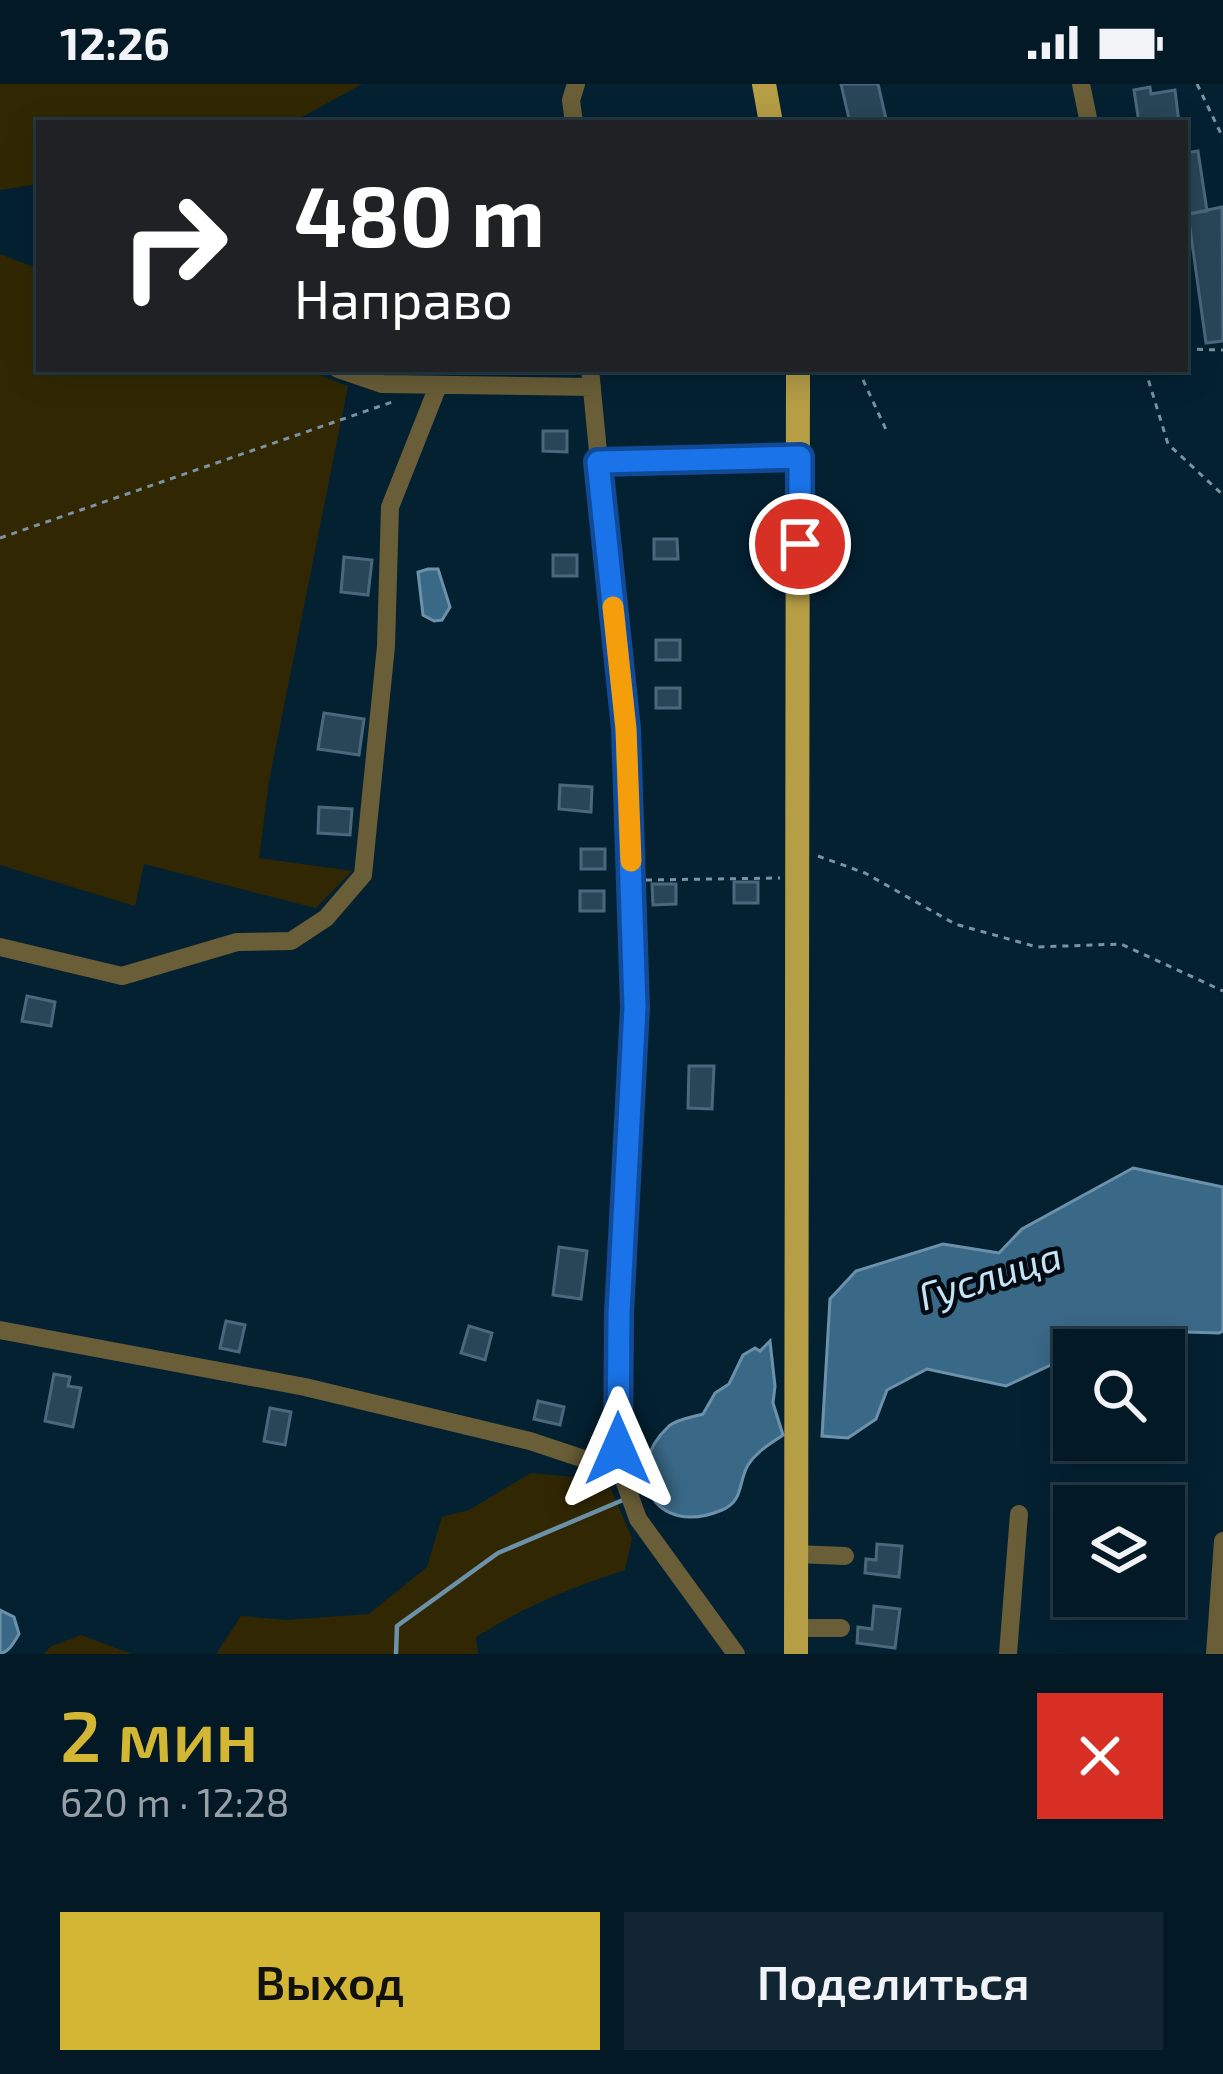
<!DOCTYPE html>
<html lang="ru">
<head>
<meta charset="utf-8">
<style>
  body { margin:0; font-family:"Exo 2",sans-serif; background:#112632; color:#f1f3f6; height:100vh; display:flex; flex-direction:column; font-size:45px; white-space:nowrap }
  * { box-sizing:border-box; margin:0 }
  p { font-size:39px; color:#97a0a7 }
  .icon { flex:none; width:66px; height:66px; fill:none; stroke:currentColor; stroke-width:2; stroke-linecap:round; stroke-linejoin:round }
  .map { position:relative; height:1570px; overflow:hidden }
  .drawer { display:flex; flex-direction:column; background:#031926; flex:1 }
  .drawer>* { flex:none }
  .banner { position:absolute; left:36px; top:36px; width:1152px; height:252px; border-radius:0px; box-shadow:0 6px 30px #0003,0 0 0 3px #243843; background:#202124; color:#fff; overflow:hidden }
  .fabs { position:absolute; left:1053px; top:1245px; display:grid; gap:24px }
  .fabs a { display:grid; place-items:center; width:132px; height:132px; border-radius:0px; background:#031926; box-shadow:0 6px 30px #0003,0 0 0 3px #243843; font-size:60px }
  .pin { position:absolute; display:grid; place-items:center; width:102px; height:102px; color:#fff; margin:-51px; border:6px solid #fff; border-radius:50%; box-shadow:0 3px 12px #0007 }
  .me { position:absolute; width:132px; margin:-66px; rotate:0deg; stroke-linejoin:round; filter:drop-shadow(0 0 9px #0008) }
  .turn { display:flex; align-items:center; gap:42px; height:252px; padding:0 60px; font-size:54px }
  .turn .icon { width:156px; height:156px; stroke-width:2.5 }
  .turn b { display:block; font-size:84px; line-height:102px }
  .round { display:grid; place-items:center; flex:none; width:126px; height:126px; border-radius:0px; background:#112632 }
  .headline { display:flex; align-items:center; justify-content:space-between; height:204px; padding:0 60px }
  h1 { font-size:72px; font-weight:600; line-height:90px; color:#d4b635 }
  .action { display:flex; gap:24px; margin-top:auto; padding:24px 60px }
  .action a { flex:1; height:138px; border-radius:0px; background:#d4b635; color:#111; font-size:48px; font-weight:600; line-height:138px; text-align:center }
  .action a+a { background:#112632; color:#f1f3f6 }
  .status { display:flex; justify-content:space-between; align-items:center; height:84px; padding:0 60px; background:#031926; direction:ltr }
  .status svg { height:33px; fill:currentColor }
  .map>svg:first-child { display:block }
  .green { fill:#312803 }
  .water { fill:#3a6988; stroke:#6c92ab; stroke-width:3 }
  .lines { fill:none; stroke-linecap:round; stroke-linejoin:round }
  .stream { stroke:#6c92ab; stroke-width:4.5 }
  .building { fill:#294658; stroke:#4a687c; stroke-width:3 }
  .path { stroke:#7c92a1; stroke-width:3; stroke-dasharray:6 6; stroke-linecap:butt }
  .minor { stroke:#695e37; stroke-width:18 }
  .major { stroke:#b59e46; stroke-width:24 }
  .route-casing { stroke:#114b97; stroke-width:30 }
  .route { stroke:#1a73e8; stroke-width:21 }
  .slow { stroke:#f59e0b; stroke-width:21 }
  .labels { text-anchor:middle; stroke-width:9; stroke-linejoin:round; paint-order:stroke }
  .water-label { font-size:39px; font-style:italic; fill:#c6e3f6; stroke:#020a11 }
</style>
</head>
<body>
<div class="status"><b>12:26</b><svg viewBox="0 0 49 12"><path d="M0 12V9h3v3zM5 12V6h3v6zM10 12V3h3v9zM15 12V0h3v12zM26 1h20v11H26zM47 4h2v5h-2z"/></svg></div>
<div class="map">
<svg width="1223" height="1570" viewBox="0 0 1223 1570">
  <rect width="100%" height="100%" fill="#042132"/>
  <path class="green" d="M 0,0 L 362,0 L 291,39 L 39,39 L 39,100 L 0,106 Z
    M 0,170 L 39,185 L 39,285 L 304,285 L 348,302 L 269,697 L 259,774 L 352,787 L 316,824 L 144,780 L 135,822 L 0,781 Z
    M 531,1389 L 607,1396 L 632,1454 L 625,1486 C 570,1504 525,1522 476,1553 L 478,1570 L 216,1570 L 241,1532 L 287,1536 L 369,1530 L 427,1483 L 442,1433 L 469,1426 Z
    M 81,1551 L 132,1570 L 44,1570 L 50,1563 Z"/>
  <path class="water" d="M 428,485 L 438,485 L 450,523 L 442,536 L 434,537 L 423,531 L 418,488 Z
    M 1133,1084 L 1223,1103 L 1223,1247 L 1219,1249 L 1151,1247 L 1125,1259 L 1095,1260 L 1082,1266 L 1074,1266 L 1074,1270 L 1006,1302 L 927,1285 L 887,1306 L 876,1335 L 848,1354 L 822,1352 L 830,1215 L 856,1187 L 943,1160 L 999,1169 L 1022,1145 Z
    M 770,1257 L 775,1302 L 773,1319 L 783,1351 C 770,1360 757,1367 748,1381 C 738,1398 744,1417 722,1426 C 653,1455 620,1387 669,1342 C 677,1335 693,1333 703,1330 L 715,1309 L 729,1300 L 743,1271 L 755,1264 L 760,1267 Z
    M 0,1526 L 14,1533 L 19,1550 C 14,1558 10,1567 0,1570 Z"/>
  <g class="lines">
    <path class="stream" d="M 396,1570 L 397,1542 L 498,1469 L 623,1416"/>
  </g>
  <path class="building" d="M 841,0 L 878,0 L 887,39 L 850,39 Z
    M 1150,3 L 1151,10 L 1175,6 L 1179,39 L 1139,39 L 1134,6 Z
    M 1198,67 L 1207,127 L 1188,130 L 1189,138 L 1185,139 L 1185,69 Z
    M 1222,123 L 1223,257 L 1206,259 L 1188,130 Z
    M 543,347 L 567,347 L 567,368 L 543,367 Z
    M 654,455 L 677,455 L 678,475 L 654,475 Z
    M 553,471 L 577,471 L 577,492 L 553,492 Z
    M 344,473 L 372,476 L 368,511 L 341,508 Z
    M 656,556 L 680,556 L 680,576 L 656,576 Z
    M 656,604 L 680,604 L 680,624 L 656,624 Z
    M 324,629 L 364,635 L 359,671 L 318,665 Z
    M 560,701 L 592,703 L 591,728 L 559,725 Z
    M 319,723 L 352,725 L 350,751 L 318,749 Z
    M 581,765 L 605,765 L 605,785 L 581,785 Z
    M 734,798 L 758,798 L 758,819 L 734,819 Z
    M 652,800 L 676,800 L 676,820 L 653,821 Z
    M 580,807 L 604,807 L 604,827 L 580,827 Z
    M 27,912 L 55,918 L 51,942 L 22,937 Z
    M 689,982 L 714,982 L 712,1025 L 688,1024 Z
    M 559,1163 L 587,1167 L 581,1215 L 553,1211 Z
    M 226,1237 L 245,1241 L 239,1268 L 220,1264 Z
    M 469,1242 L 492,1249 L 485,1276 L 461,1269 Z
    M 54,1290 L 70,1293 L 68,1302 L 81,1304 L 73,1343 L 45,1337 Z
    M 538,1317 L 564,1323 L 560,1341 L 534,1335 Z
    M 270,1324 L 291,1328 L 285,1361 L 264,1357 Z
    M 877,1460 L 902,1462 L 899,1493 L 865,1489 L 866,1475 L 876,1476 Z
    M 874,1522 L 900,1525 L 895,1564 L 857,1559 L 858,1543 L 872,1545 Z"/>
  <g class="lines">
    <path class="path" d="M 1197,0 L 1223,54
      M 1185,265 L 1223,266
      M 858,285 L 888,350
      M 1145,285 L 1168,360 L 1223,411
      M 0,454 L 395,317
      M 818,772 L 865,789 L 955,840 L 1037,863 L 1121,860 L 1223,907
      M 646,796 L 780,794"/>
    <path class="minor" d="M 1081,0 L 1089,39
      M 574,39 L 571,16 L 576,0
      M 338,285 L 382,300 L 592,303
      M 590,285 L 625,645 L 632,796 L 635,923 L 619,1230 L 618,1365 L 624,1396 L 638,1435 L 736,1570
      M 598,378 L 800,373
      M 0,863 L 122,892 L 237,858 L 291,857 L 326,834 L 363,791 L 386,562 L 390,423 L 438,302
      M 0,1246 L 305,1303 L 530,1357 L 596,1379 L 621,1381
      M 796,1470 L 845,1472
      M 796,1544 L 841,1544
      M 1008,1570 L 1019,1430
      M 1215,1570 L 1223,1457"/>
    <path class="major" d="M 764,0 L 771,39
      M 796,1570 L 798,285"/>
  </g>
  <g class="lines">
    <g class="route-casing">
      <path id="route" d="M 618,1365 L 619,1230 L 635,923 L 626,645 L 598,378 L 800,373 L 800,460"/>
    </g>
    <use href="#route" class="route"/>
    <path class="slow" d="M 613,523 L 626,645 L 631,777"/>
  </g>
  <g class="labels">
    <g class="water-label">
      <text transform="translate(990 1192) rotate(-17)" y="14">Гуслица</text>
    </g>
  </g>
</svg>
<div class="fabs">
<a><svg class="icon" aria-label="search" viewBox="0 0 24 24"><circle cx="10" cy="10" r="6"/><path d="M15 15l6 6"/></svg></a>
<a><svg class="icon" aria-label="layers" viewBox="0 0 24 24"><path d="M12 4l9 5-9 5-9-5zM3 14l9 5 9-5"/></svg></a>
</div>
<div class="pin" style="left:800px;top:460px;background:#d93025"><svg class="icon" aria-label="arrive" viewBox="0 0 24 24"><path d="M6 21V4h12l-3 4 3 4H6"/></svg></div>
<svg class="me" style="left:618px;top:1365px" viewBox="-20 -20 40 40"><path d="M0-17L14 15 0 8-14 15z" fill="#1a73e8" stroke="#fff" stroke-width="4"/></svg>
<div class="banner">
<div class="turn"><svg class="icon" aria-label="right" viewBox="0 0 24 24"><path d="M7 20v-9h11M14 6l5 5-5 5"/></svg><div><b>480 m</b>Направо</div></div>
</div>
</div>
<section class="drawer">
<div class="headline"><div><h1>2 мин</h1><p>620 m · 12:28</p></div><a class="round" style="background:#d93025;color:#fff"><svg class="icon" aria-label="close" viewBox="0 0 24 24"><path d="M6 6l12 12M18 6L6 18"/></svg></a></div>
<div class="action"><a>Выход</a><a>Поделиться</a></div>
</section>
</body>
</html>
